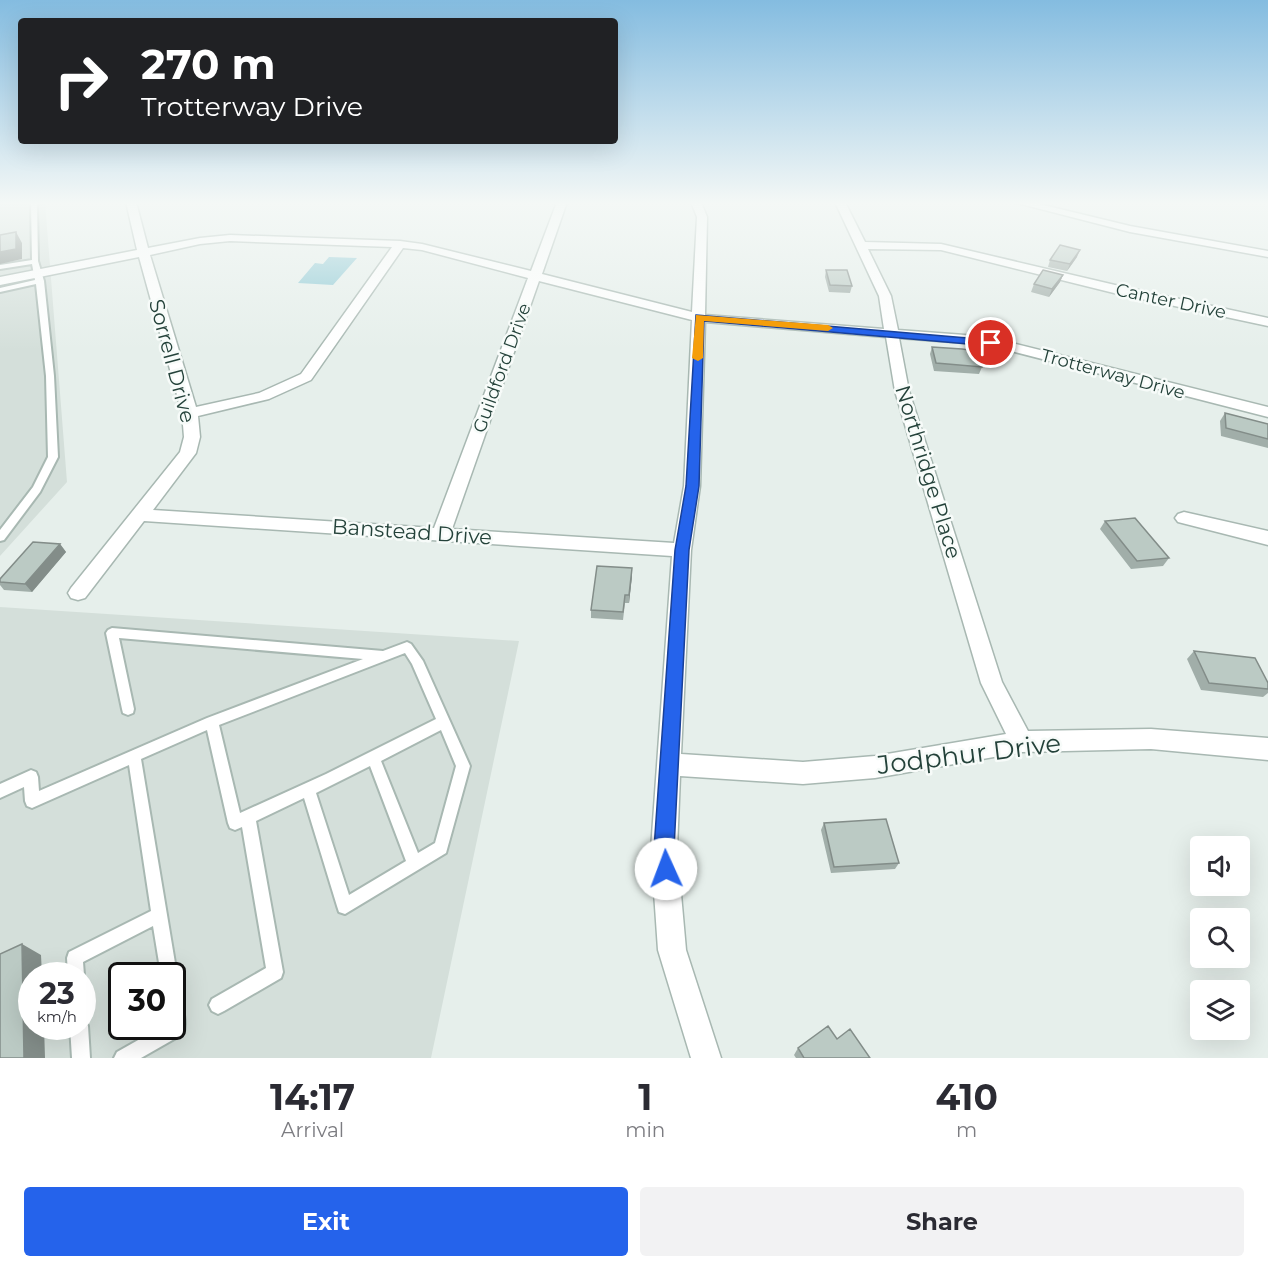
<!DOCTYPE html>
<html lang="en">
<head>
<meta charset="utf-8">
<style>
  body { margin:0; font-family:Montserrat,sans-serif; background:#f2f2f3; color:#2b2b33; height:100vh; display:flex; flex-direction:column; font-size:22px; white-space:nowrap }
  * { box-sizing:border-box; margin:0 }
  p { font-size:20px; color:#7c7c81 }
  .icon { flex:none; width:33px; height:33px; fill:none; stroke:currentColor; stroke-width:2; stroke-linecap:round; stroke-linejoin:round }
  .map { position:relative; height:1058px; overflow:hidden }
  .panel { display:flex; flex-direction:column; background:#fff; flex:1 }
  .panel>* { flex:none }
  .banner { position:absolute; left:18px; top:18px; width:600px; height:126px; border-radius:6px; box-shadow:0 6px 24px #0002; background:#202124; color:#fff; overflow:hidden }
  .buttons { position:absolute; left:1190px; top:836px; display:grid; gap:12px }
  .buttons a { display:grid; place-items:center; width:60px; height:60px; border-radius:6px; background:#fff; box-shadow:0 6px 24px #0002; font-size:30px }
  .speed { position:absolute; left:18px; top:962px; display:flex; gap:12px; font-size:30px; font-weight:700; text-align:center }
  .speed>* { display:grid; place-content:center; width:78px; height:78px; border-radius:50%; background:#fff; box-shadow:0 6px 24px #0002; line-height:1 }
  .speed small { font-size:15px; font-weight:400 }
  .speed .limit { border:3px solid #111; border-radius:9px; background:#fff; color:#111 }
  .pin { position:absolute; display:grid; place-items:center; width:51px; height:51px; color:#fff; margin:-26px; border:3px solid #fff; border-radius:50%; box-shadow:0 2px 6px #0007 }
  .me { position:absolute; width:66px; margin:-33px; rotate:358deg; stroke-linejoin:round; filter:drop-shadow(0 0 4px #0008) }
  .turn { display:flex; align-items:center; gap:21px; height:126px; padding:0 24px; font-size:27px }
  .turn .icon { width:78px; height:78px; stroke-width:2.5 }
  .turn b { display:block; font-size:42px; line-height:51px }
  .eta { display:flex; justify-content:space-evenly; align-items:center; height:102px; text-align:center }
  .eta b { font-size:36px; font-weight:700; line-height:42px }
  .button { display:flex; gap:12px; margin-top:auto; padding:12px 24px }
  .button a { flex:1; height:69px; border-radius:6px; background:#2563eb; color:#fff; font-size:24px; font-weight:700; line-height:69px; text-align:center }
  .button a+a { background:#f2f2f3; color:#2b2b33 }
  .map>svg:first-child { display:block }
  .built { fill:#d4dfda; fill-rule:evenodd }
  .water { fill:#8ec9d4 }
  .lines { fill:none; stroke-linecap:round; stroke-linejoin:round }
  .service-casing { stroke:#a8b8b2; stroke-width:4 }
  .minor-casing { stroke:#a8b8b2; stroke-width:3 }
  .service { fill:#fff; fill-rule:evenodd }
  .minor { fill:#fff; fill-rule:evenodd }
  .wall { fill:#a1aea9 }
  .shaded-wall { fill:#838d89 }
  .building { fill:#bbcac4; stroke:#838d89; stroke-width:1.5 }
  .route { fill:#2563eb; stroke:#184099; stroke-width:1.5 }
  .slow { fill:#f59e0b }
  .labels { text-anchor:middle; stroke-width:5; stroke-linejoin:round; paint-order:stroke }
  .far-street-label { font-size:18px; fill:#24423a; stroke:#f7fbf9 }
  .street-label { font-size:21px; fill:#24423a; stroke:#f7fbf9 }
  .near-street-label { font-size:26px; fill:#24423a; stroke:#f7fbf9 }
</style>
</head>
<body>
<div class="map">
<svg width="1268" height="1058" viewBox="0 0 1268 1058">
  <rect width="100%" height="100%" fill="#e6efeb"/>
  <path class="built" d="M 0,202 L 45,202 L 67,482 L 0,556 Z
    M 0,607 L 519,641 L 431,1058 L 0,1058 ZM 32,975 L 82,975 L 82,1026 L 32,1026 ZM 122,975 L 172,975 L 172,1026 L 122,1026 Z"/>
  <path class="water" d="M 329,257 L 357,258 L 333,285 L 298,283 L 315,263 L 323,264 Z"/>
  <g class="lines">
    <g class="service-casing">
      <path id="service" d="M 31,202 L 37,202 L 38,261 L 44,281 L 54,376 L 58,457 L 40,492 L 4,540 L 0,541 L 0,530 L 33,487 L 48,457 L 46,376 L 36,284 L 0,292 L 0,288 L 35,280 L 32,264 L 0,269 L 0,265 L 32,260 Z
        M 112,628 L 383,651 L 407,642 L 411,644 L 423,661 L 470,766 L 446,853 L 345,914 L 339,912 L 337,906 L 304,798 L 256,821 L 283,972 L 281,978 L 224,1011 L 218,1014 L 212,1011 L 209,1005 L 212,999 L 266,968 L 242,827 L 235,830 L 230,828 L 228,823 L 207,730 L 141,759 L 177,975 L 175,981 L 172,982 L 172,975 L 161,975 L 153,926 L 83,962 L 84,975 L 82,979 L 82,975 L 68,975 L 67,958 L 69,952 L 151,911 L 129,765 L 32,808 L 27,806 L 25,801 L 24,787 L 0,798 L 0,784 L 31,770 L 36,772 L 38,777 L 39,791 L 207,718 L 363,659 L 119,638 L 134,709 L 133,713 L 128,715 L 123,713 L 122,709 L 106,633 L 108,630 ZM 405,653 L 412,664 L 436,719 L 326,774 L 240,813 L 219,725 ZM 441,730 L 456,766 L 435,843 L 418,853 L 381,761 ZM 370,766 L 406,861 L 349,895 L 316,793 Z
        M 172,993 L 178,995 C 182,1006 188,1023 183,1034 L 141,1058 L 114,1058 L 117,1052 L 163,1026 L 172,1026 Z
        M 82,1019 L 85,1020 L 88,1026 L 90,1058 L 72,1058 L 70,1026 L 82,1026 Z"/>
    </g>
    <g class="minor-casing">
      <path id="minor" d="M 126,202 L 136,202 L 148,248 L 200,238 L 230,235 L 400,241 L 422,244 L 531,271 L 557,202 L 567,202 L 542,274 L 692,312 L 697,217 L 691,202 L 701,202 L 707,217 L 705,315 L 884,329 L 879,296 L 835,202 L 845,202 L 865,242 L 941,244 L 1115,285 L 1268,318 L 1268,326 L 1114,293 L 941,250 L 868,249 L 891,296 L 898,330 L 978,336 L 1004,341 L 1268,407 L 1268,417 L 1003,349 L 978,344 L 899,338 L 909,391 L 1002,682 L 1028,731 L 1151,729 L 1268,738 L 1268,760 L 1151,749 L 1022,752 L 875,778 L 803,784 L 680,776 L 677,849 L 686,950 L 721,1058 L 691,1058 L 658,950 L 651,849 L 672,556 L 144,521 L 85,598 L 78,600 L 71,598 L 68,593 L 71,588 L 180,452 L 184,437 L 182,413 L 139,257 L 0,285 L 0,277 L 137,250 ZM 230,241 L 392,247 L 301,374 L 259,393 L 196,407 L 150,255 L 200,244 ZM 403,248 L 422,250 L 528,278 L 434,528 L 153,510 L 196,453 L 200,437 L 198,416 L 269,399 L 311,380 ZM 539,281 L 692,320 L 684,486 L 674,543 L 452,529 ZM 705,322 L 886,337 L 895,391 L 981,683 L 1006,734 L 875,756 L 803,762 L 681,754 L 691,550 L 700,486 Z
        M 1013,202 L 1031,202 L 1130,226 L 1268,251 L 1268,257 L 1130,232 Z
        M 1184,512 L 1268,531 L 1268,545 L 1178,522 L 1175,518 L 1178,514 Z"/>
    </g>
    <use href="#service" class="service"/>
    <use href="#minor" class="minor"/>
  </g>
  <path class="wall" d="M 1077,257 L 1067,271 L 1048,267 L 1050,260 Z
    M 826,270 L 852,286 L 850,293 L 829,292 L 825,277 Z
    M 1063,275 L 1060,282 L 1049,297 L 1031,292 L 1034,284 Z
    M 932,347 L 982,367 L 979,374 L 934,371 L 930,354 Z
    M 1225,413 L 1268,424 L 1268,448 L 1221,436 L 1220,421 Z
    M 1105,521 L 1169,558 L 1163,566 L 1131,569 L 1100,529 Z
    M 60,544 L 66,552 L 32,592 L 4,590 L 0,585 L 0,579 Z
    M 632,576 L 629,603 L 625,603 L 623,620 L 591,618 L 591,610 Z
    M 1194,651 L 1268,683 L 1268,693 L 1263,697 L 1201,690 L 1187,659 Z
    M 824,823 L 899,863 L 895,869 L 831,873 L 821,830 Z
    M 837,1039 L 870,1058 L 796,1058 L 794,1055 L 798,1048 Z"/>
  <path class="shaded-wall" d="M 16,232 L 22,243 L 22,259 L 0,264 L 0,252 Z
    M 1080,250 L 1077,257 L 1067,271 L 1070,264 Z
    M 1063,275 L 1060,282 L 1049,297 L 1052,289 Z
    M 60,544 L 66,552 L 32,592 L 25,584 Z
    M 632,568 L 632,576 L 629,603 L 629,595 Z
    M 22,944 L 41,955 L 42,975 L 32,975 L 32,1026 L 44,1026 L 45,1058 L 24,1058 Z"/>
  <path class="building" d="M 16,232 L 16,249 L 0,252 L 0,235 Z
    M 1060,245 L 1080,250 L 1070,264 L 1050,260 Z
    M 826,270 L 847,270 L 852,286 L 830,285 Z
    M 1043,270 L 1063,275 L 1052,289 L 1034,284 Z
    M 932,347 L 962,349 L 977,351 L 982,367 L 936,363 Z
    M 1225,413 L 1268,424 L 1268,439 L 1226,428 Z
    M 1135,518 L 1169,558 L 1137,561 L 1105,521 Z
    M 33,542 L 60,544 L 25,584 L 0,582 L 0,579 Z
    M 597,566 L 632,568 L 629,595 L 625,595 L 623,612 L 591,610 Z
    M 1194,651 L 1255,658 L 1268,683 L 1268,689 L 1209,683 Z
    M 886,819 L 899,863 L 834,867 L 824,823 Z
    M 22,944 L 24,1058 L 0,1058 L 0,954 Z
    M 828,1026 L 837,1039 L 850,1029 L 870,1058 L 804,1058 L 798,1048 Z"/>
  <linearGradient id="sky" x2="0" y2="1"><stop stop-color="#84bce0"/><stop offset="0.58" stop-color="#f4f8f6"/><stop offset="1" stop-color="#f4f8f6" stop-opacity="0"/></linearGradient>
  <rect width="1268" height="350" fill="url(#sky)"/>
  <path class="route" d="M 696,315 L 991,340 L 996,343 L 991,346 L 704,321 L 699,486 L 689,550 L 674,849 L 675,869 L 673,876 L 666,879 L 659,876 L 654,849 L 675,550 L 686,486 Z"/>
  <path class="slow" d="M 696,315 L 828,325 L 833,328 L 828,331 L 704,321 L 703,358 L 698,361 L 692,358 Z"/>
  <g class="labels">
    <g class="far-street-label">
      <text transform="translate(1171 301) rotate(12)" y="6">Canter Drive</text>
      <text transform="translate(502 368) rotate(-70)" y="6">Guildford Drive</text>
      <text transform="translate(1113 374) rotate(15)" y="6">Trotterway Drive</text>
    </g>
    <g class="street-label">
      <text transform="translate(172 361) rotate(75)" y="7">Sorrell Drive</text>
      <text transform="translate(928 472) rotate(73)" y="7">Northridge Place</text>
      <text transform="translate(412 532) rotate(4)" y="7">Banstead Drive</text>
    </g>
    <g class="near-street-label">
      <text transform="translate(969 754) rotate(-7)" y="9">Jodphur Drive</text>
    </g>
  </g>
</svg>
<div class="buttons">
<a><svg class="icon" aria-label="sound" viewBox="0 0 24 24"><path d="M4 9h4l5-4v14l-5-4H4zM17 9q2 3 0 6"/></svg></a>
<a><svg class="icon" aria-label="search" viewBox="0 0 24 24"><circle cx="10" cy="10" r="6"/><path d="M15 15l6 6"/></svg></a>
<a><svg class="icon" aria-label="layers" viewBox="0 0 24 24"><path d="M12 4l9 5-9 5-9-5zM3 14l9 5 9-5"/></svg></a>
</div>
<div class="speed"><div>23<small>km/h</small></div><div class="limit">30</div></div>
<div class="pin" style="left:991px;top:343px;background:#d93025"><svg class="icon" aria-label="arrive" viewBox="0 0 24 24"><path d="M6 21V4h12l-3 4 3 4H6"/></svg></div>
<svg class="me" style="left:666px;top:869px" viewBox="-20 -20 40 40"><circle r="19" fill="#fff"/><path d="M0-13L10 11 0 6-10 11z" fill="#2563eb"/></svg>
<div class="banner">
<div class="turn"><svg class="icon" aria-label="right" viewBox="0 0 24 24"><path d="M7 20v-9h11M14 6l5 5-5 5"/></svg><div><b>270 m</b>Trotterway Drive</div></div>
</div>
</div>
<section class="panel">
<div class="eta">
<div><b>14:17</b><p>Arrival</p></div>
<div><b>1</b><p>min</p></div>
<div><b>410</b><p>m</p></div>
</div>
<div class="button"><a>Exit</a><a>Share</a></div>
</section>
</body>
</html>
